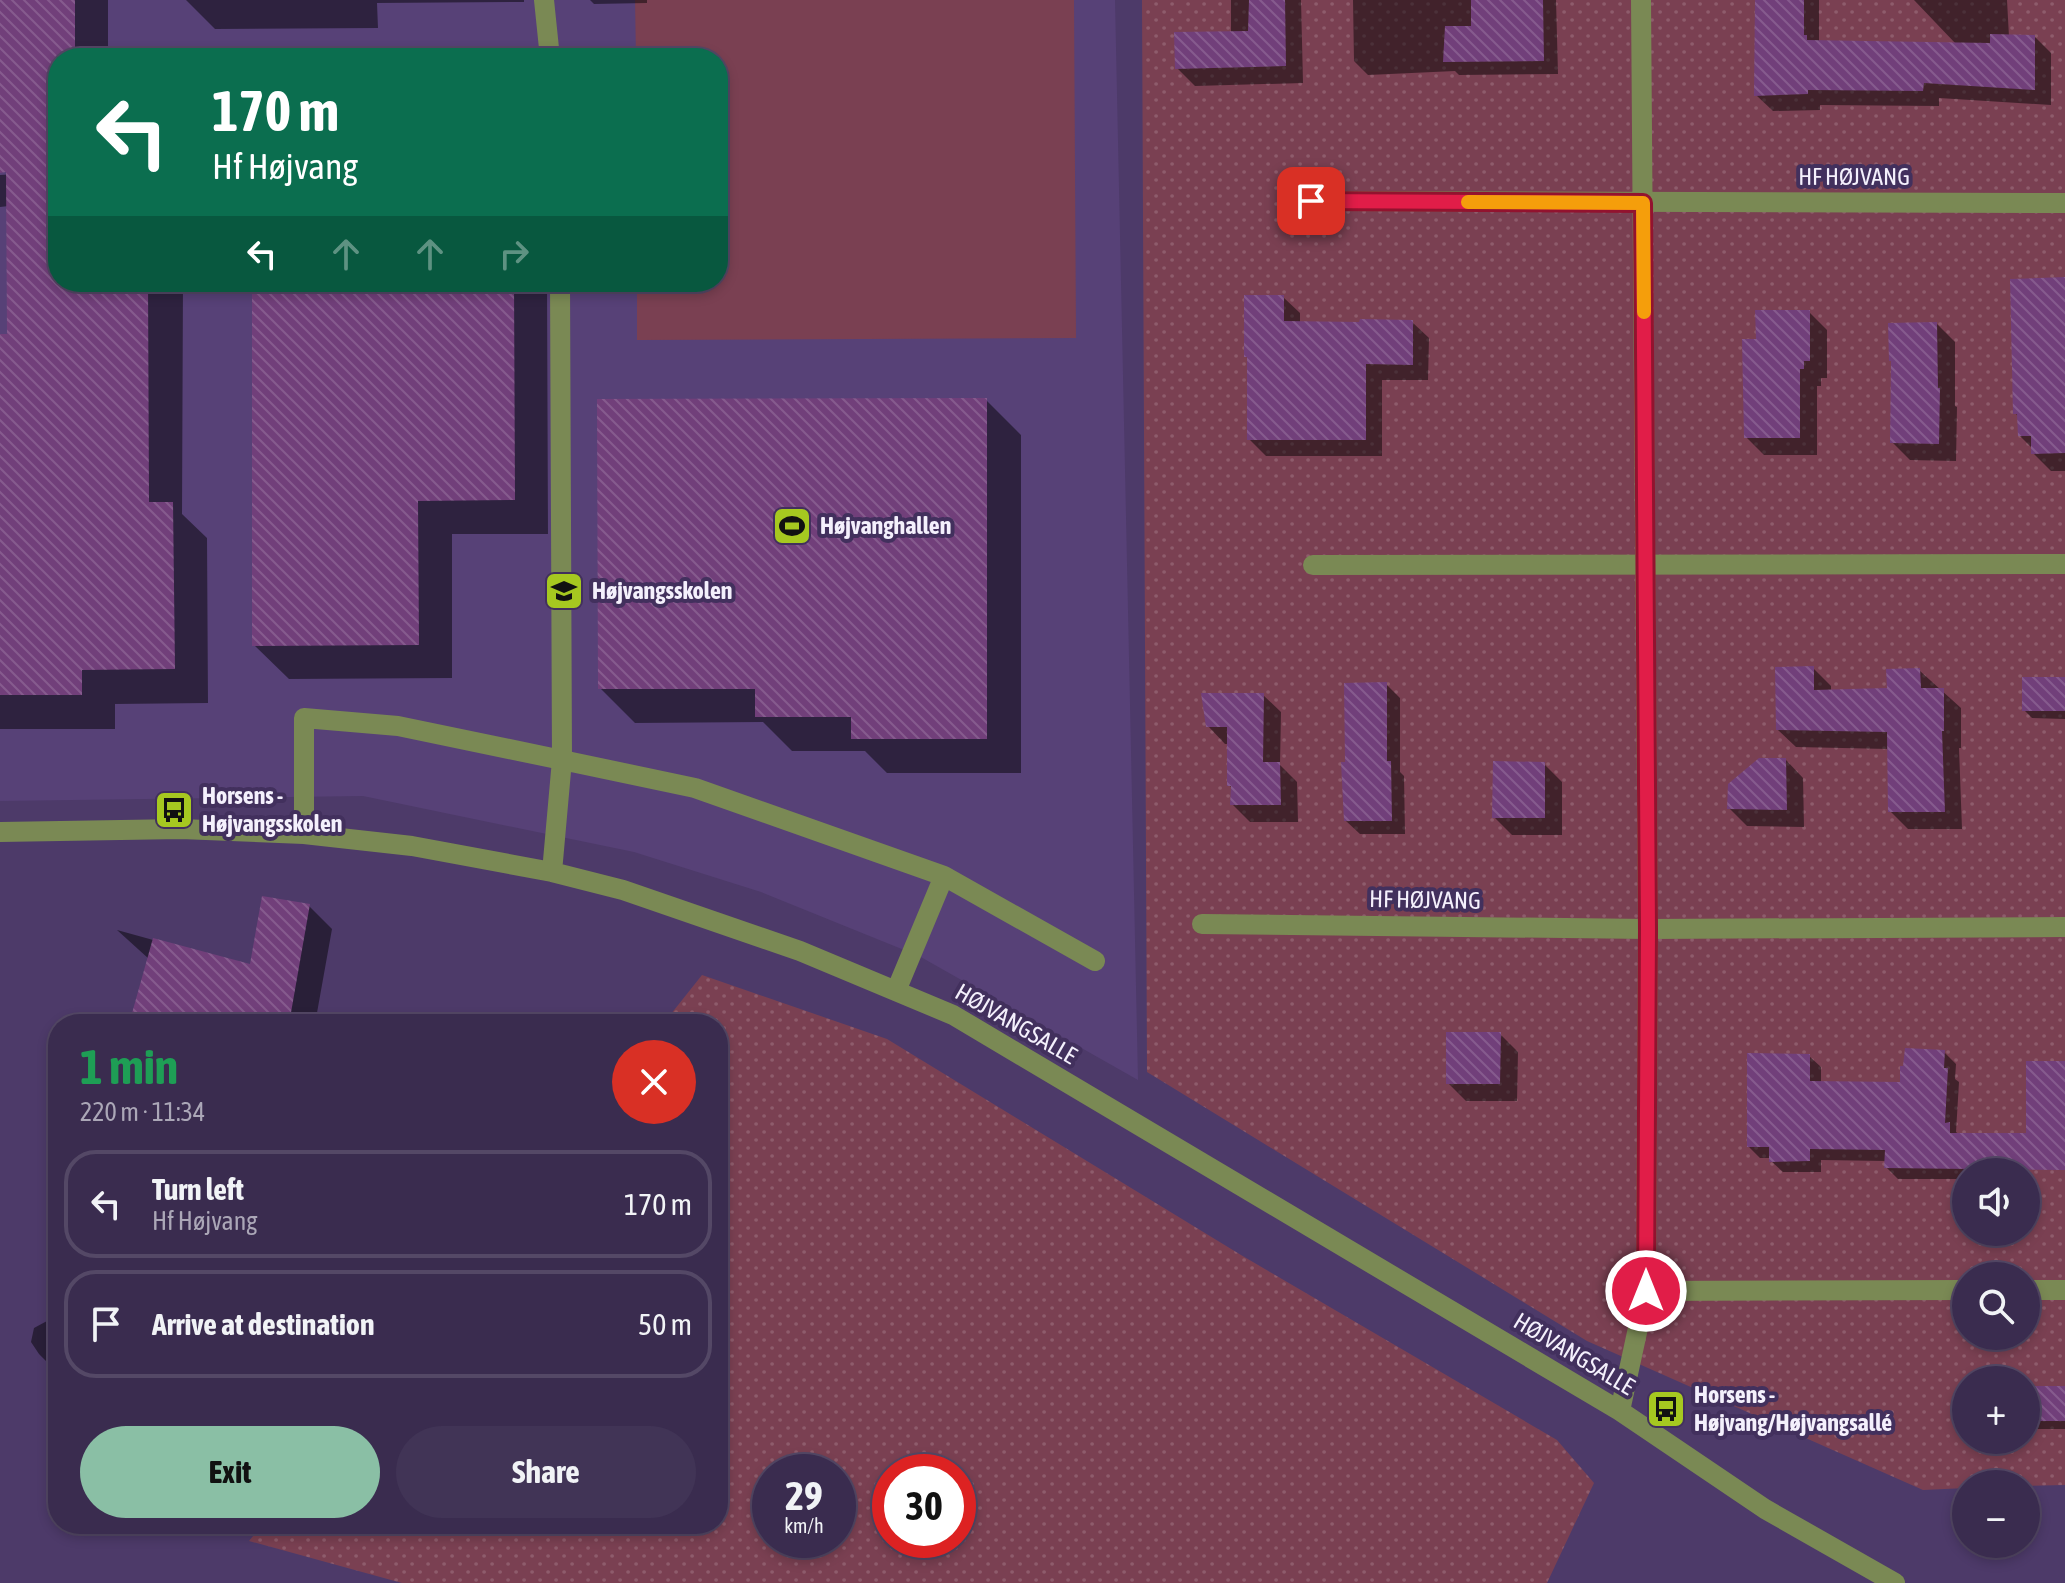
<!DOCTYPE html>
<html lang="en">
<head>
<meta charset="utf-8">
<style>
  body { margin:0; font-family:"Asap Condensed",sans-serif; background:#413456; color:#f1f3f6; height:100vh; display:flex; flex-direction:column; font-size:30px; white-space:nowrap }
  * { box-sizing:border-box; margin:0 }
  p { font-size:26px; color:#aba7b7 }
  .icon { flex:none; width:44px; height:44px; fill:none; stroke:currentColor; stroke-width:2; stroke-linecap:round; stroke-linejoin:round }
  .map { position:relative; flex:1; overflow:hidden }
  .side { position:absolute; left:48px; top:1014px; width:680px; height:520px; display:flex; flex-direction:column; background:#3a2c4f; border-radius:32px; box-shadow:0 4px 12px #0003,0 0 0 2px #544866 }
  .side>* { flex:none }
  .guide { position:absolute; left:48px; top:48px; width:680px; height:244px; border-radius:32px; box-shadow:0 4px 12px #0003,0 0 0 2px #544866; background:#0b6e4f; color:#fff; overflow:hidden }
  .fabs { position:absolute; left:1952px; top:1158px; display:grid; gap:16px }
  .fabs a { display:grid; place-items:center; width:88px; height:88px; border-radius:50%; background:#3a2c4f; box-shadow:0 4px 12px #0003,0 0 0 2px #544866; font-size:40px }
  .speed { position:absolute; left:752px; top:1454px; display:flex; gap:16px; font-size:40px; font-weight:700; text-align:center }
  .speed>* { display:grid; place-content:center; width:104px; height:104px; border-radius:50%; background:#3a2c4f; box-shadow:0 4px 12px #0003,0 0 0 2px #544866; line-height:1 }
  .speed small { font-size:20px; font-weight:400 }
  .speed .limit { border:12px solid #d22; background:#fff; color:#111 }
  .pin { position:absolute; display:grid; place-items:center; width:68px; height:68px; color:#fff; margin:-34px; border-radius:16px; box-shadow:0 4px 12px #0006 }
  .me { position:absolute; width:88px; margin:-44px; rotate:0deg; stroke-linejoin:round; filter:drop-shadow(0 0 6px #0008) }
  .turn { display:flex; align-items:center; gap:28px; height:168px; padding:0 32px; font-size:36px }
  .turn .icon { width:104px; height:104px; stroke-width:2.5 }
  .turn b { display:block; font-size:56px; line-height:68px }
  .lanes { display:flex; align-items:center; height:76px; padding:0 32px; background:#0003; justify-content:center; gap:40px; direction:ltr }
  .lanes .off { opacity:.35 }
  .round { display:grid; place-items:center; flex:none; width:84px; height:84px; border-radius:42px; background:#413456 }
  .overview { display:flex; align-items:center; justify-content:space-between; height:136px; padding:0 32px }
  h1 { font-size:48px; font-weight:700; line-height:60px; color:#1e9e55 }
  .action { display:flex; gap:16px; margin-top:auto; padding:16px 32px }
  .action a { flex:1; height:92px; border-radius:48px; background:#8abfa5; color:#111; font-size:32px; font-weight:700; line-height:92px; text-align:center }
  .action a+a { background:#413456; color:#f1f3f6 }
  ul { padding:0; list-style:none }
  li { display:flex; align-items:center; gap:24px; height:108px; margin:0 16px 12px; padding:0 16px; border:4px solid #544866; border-radius:32px }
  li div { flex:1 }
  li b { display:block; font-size:30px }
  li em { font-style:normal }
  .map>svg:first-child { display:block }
  .built { fill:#574177; fill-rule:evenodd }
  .grass { fill:url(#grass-dots); fill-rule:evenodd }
  .pitch { fill:#7a4052 }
  .shadow { fill:#0007 }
  .building { fill:url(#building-back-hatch) }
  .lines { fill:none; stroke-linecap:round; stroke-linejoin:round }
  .minor { stroke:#7a8954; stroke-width:20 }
  .route-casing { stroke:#92132f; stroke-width:20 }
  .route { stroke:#e11d48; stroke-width:14 }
  .slow { stroke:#f59e0b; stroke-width:14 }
  .labels { text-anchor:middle; stroke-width:8; stroke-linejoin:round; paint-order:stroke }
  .street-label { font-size:24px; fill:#f4f0fc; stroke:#42305d }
  .poi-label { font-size:24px; font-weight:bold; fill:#f4f0fc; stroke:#42305d; text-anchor:start }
</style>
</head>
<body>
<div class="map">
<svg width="2065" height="1583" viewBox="0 0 2065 1583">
  <defs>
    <pattern id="grass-dots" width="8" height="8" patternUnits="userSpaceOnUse" patternTransform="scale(2)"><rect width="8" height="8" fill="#7a4052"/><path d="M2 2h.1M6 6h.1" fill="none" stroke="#8e5c6c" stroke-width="1.8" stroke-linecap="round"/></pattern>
    <pattern id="building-back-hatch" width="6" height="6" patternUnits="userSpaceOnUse" patternTransform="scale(2)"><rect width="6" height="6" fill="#713f7a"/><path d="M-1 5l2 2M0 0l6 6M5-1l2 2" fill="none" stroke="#865b8e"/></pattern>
  </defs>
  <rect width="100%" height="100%" fill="#4d3a69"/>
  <path class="built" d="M 0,0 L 1115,0 L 1138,1080 L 919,956 L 761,892 L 634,852 L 363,796 L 0,801 ZM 58,58 L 718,58 L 718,282 L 58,282 Z"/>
  <path class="grass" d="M 1142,0 L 2065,0 L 2065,1485 L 2026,1486 L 2026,1484 L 1966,1484 L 1966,1488 L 1923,1490 L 1587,1341 L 1147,1072 ZM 1966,1172 L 2026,1172 L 2026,1232 L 1966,1232 ZM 1966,1276 L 2026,1276 L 2026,1336 L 1966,1336 ZM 1966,1380 L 2026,1380 L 2026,1440 L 1966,1440 Z
    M 702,975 L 887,1039 L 1241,1255 L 1557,1440 L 1594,1483 L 1547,1583 L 402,1583 L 249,1541 L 263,1524 L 718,1524 L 718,1024 L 663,1024 ZM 770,1472 L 838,1472 L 838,1540 L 770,1540 ZM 890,1472 L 958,1472 L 958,1540 L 890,1540 Z"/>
  <path class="pitch" d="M 635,0 L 1074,0 L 1076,338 L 637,340 L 637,282 L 718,282 L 718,58 L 636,58 Z"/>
  <path class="shadow" d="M 0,0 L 108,0 L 108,51 L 171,51 L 178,58 L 58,58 L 58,282 L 183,282 L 182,514 L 207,538 L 208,703 L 115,704 L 115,729 L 0,729 L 0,336 L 9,336 L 9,206 L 0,207 L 0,175 L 16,174 L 0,171 Z
    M 186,0 L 524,0 L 524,2 L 377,3 L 378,28 L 215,29 Z
    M 590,0 L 647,0 L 647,3 L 594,4 Z
    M 1231,0 L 1301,0 L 1303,83 L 1195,86 L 1177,68 L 1231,33 Z
    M 1353,0 L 1556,0 L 1558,74 L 1459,75 L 1455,71 L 1368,75 L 1354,61 Z
    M 1757,0 L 1819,0 L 1819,42 L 1956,44 L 1914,0 L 2007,0 L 2009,37 L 2035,37 L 2051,53 L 2051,105 L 1939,98 L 1939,106 L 1820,105 L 1820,110 L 1773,111 L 1756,95 Z
    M 2065,279 L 2065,471 L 2051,471 L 2033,453 L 2033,449 L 2020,436 L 2019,417 L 2015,413 Z
    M 253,282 L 547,282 L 548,534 L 452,534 L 452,678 L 289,679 L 254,645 Z
    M 1283,297 L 1300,313 L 1300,323 L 1412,322 L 1429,338 L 1428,380 L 1382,380 L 1382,456 L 1266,456 L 1249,439 L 1249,360 L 1246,356 Z
    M 1809,312 L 1827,330 L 1827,378 L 1821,378 L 1821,386 L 1817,386 L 1817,455 L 1764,455 L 1746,437 Z
    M 1937,324 L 1955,342 L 1955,406 L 1957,407 L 1956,461 L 1910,460 L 1892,442 Z
    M 986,400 L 1021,435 L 1021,773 L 887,773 L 865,751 L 792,751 L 763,722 L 635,723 L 600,688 Z
    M 1813,668 L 1831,686 L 1831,691 L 1889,690 L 1920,671 L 1961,708 L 1961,748 L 1959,748 L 1962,829 L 1908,829 L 1890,811 L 1889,749 L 1796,747 L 1778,730 Z
    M 2065,681 L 2065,719 L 2032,718 L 2024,710 Z
    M 1386,684 L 1400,698 L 1400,772 L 1404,776 L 1405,834 L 1360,834 L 1346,821 L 1347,764 Z
    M 1263,695 L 1281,712 L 1280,765 L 1297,782 L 1298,822 L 1250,822 L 1232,804 L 1233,789 L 1229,785 L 1229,744 L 1225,744 L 1208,726 Z
    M 1786,760 L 1803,778 L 1804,827 L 1747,826 L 1729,808 Z
    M 1544,764 L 1562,782 L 1562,835 L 1512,835 L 1494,817 Z
    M 309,906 L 332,929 L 315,1024 L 131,1024 L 149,959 L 117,930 L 251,967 Z
    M 1500,1034 L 1518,1052 L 1517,1101 L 1466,1101 L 1448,1083 Z
    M 1944,1052 L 1956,1064 L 1955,1079 L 1959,1082 L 1956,1132 L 1960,1135 L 1990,1147 L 1991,1172 L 1966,1172 L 1966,1179 L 1898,1179 L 1886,1167 L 1886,1161 L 1821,1160 L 1821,1172 L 1783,1172 L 1771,1161 L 1771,1158 L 1760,1158 L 1749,1147 L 1809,1056 L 1821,1067 L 1821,1083 L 1902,1084 Z
    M 47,1321 L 58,1324 L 58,1366 L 48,1363 L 39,1354 L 31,1342 L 34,1328 Z
    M 2065,1389 L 2065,1429 L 2036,1429 L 2027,1420 Z"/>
  <path class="building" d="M 0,0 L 75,0 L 75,58 L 58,58 L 58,282 L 148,282 L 149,502 L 173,502 L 175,669 L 82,670 L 82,695 L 0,695 L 0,334 L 7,334 L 6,172 L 0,173 Z
    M 1249,0 L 1285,0 L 1286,66 L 1175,69 L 1174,32 L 1248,31 Z
    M 1471,0 L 1543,0 L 1544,61 L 1443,62 L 1445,26 L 1471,26 Z
    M 1755,0 L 1804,0 L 1804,35 L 1807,35 L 1807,40 L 1990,43 L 1990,34 L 2035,35 L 2035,90 L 1924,83 L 1923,91 L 1808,90 L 1808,94 L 1754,96 Z
    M 2065,277 L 2065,453 L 2031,454 L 2031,436 L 2018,436 L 2017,414 L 2013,414 L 2010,279 Z
    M 252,282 L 514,282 L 515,500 L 418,501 L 419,645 L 252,646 Z
    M 1244,295 L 1284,295 L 1284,321 L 1359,322 L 1360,319 L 1413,320 L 1413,365 L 1366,364 L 1366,440 L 1247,440 L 1247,357 L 1244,357 Z
    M 1755,310 L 1810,310 L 1810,361 L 1804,361 L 1804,369 L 1800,369 L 1800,438 L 1744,438 L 1742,339 L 1756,339 Z
    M 1937,322 L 1938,388 L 1940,388 L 1939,444 L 1890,443 L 1891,361 L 1889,361 L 1888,323 Z
    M 987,398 L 987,739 L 851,739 L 851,717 L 755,717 L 755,689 L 598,689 L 597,399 Z
    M 1814,666 L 1814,690 L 1887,688 L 1886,669 L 1920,668 L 1921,688 L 1944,688 L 1944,731 L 1942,731 L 1945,812 L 1888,812 L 1887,732 L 1776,730 L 1775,667 Z
    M 2022,677 L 2065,677 L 2065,711 L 2022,711 Z
    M 1387,682 L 1387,761 L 1391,761 L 1392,821 L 1344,821 L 1341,762 L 1345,762 L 1344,683 Z
    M 1201,693 L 1264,693 L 1263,762 L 1280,762 L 1281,805 L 1230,805 L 1231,786 L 1227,786 L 1227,727 L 1206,727 Z
    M 1759,758 L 1786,758 L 1787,810 L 1727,809 L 1728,784 Z
    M 1493,761 L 1545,762 L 1545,818 L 1492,818 Z
    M 262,896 L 310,904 L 289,1024 L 129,1024 L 153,938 L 250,964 Z
    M 1446,1032 L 1501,1032 L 1500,1084 L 1446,1084 Z
    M 1905,1048 L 1945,1050 L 1944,1068 L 1948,1068 L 1945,1123 L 1950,1122 L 1950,1133 L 2026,1133 L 2026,1061 L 2065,1061 L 2065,1170 L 1884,1168 L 1885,1150 L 1810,1149 L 1810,1161 L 1769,1162 L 1769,1147 L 1747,1147 L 1747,1053 L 1810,1054 L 1810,1081 L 1900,1082 L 1900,1066 L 1903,1066 Z
    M 2026,1386 L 2065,1386 L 2065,1421 L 2026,1421 Z"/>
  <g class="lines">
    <path class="minor" d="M 544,0 L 550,58
      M 1311,201 L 2065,203
      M 1313,565 L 2065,564
      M 0,832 L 181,829 L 304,834 L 412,846 L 552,872 L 623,890 L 800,951 L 953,1015 L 1620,1411 L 1765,1509 L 1895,1583
      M 304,834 L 304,718 L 398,726 L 562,760 L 560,282
      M 552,872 L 562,760 L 695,788 L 944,876 L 896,991
      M 944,876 L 1095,961
      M 1202,924 L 1648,929 L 2065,927
      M 2026,1290 L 2065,1290
      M 1646,1291 L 1966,1290
      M 1620,1411 L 1646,1291 L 1648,929 L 1641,0"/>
  </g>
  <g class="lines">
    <g class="route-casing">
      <path id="route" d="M 1311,201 L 1643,203 L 1648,929 L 1646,1291"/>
    </g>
    <use href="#route" class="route"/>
    <path class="slow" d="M 1468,202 L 1643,203 L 1644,312"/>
  </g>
  <defs>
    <g id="stadium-square" transform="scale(2)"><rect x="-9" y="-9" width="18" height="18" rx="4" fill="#a6c820" stroke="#42305d"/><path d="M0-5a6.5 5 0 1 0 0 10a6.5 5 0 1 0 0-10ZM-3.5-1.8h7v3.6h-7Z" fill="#111"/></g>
    <g id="school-square" transform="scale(2)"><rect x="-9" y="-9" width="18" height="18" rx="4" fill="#a6c820" stroke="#42305d"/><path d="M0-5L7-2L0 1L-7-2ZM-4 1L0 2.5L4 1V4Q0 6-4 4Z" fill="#111"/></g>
    <g id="bus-square" transform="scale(2)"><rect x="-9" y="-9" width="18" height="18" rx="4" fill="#a6c820" stroke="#42305d"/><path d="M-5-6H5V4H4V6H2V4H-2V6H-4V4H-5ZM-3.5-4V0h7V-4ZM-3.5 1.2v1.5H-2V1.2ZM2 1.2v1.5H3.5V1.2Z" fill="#111"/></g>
  </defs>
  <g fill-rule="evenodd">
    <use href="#stadium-square" x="792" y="526"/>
    <use href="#school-square" x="564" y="591"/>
    <use href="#bus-square" x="174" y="810"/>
    <use href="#bus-square" x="1666" y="1409"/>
  </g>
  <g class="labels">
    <g class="street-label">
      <text x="1854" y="185">HF HØJVANG</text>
      <text transform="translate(1425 900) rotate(1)" y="8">HF HØJVANG</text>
      <text transform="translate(1016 1024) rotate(30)" y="8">HØJVANGSALLE</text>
      <text transform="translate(1574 1354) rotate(31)" y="8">HØJVANGSALLE</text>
    </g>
    <g class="poi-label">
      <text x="820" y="534">Højvanghallen</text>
      <text x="592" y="599">Højvangsskolen</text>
      <text x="202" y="804">Horsens -<tspan x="202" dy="28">Højvangsskolen</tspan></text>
      <text x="1694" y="1403">Horsens -<tspan x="1694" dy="28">Højvang/Højvangsallé</tspan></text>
    </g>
  </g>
</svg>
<div class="fabs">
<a><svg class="icon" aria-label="sound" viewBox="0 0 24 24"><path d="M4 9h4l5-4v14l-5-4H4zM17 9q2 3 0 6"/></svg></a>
<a><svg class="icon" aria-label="search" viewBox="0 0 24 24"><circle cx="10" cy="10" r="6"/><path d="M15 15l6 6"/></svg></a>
<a>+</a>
<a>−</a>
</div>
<div class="speed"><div>29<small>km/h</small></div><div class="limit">30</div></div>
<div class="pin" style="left:1311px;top:201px;background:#d93025"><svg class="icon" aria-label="arrive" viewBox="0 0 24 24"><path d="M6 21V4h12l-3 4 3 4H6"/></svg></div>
<svg class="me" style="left:1646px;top:1291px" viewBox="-20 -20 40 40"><circle r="17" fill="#e11d48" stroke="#fff" stroke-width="3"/><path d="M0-11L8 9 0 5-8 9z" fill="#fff"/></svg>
<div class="guide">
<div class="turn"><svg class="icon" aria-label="left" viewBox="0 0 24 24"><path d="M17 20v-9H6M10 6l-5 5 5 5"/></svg><div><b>170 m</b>Hf Højvang</div></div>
<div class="lanes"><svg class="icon" aria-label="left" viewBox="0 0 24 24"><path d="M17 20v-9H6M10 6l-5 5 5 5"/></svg><svg class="icon off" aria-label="ahead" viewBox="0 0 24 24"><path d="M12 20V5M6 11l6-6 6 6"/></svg><svg class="icon off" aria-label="ahead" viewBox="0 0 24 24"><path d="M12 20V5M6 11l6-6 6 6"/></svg><svg class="icon off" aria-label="right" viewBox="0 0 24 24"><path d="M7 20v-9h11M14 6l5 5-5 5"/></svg></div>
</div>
<section class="side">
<div class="overview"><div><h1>1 min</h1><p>220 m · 11:34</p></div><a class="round" style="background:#d93025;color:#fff"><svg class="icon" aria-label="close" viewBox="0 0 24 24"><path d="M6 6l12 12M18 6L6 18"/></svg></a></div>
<ul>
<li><svg class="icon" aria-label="left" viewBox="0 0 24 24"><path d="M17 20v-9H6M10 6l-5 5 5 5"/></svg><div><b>Turn left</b><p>Hf Højvang</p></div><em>170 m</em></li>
<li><svg class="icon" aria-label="arrive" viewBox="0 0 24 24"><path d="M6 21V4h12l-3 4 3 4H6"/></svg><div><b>Arrive at destination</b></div><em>50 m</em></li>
</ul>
<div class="action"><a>Exit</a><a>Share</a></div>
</section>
</div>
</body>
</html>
